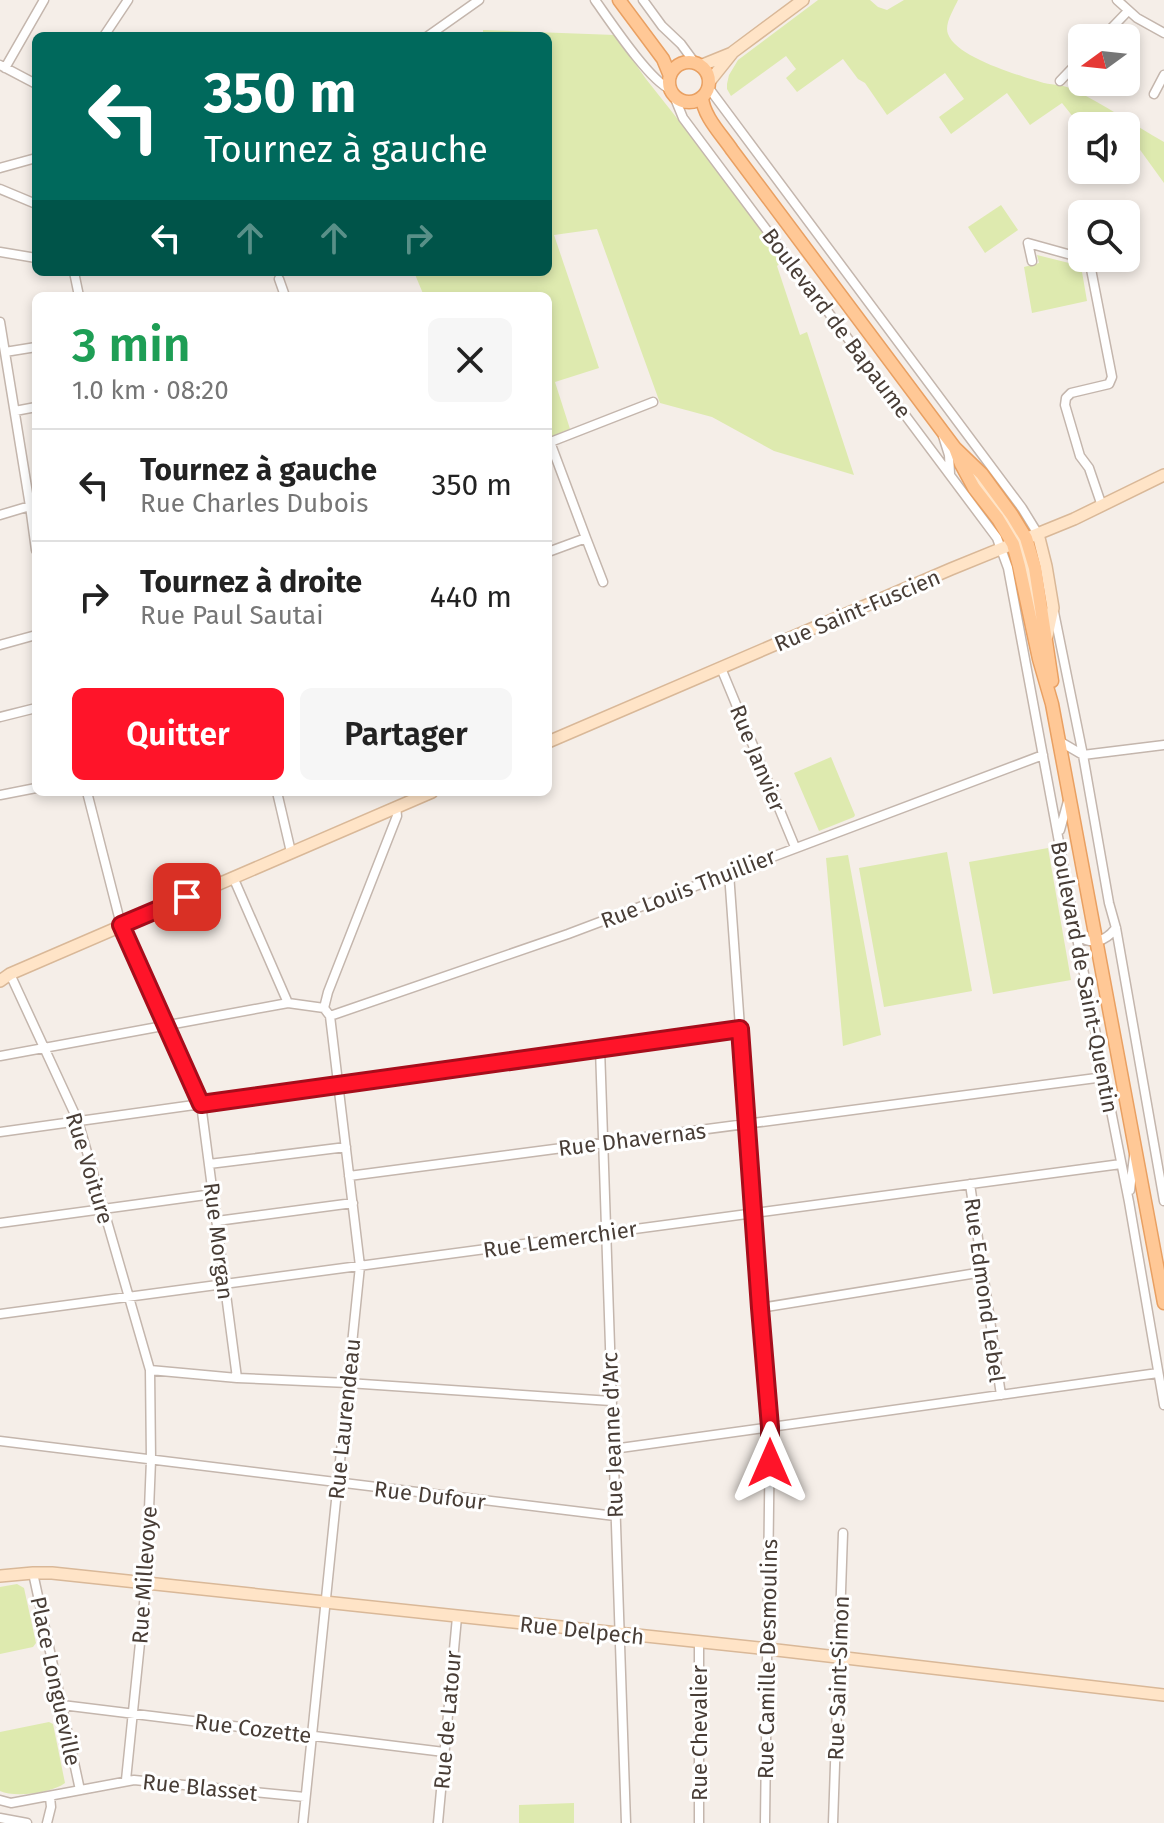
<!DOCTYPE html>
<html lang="fr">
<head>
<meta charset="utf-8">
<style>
  body { margin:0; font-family:"Fira Sans",sans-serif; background:#f6f6f6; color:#222; height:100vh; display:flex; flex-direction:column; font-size:30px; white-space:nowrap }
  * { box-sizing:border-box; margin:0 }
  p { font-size:26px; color:#767676 }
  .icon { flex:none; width:44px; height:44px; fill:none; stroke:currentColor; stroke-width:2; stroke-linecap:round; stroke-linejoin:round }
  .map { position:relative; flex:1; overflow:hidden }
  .side { position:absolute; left:32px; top:292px; width:520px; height:504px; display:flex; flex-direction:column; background:#fff; border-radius:12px; box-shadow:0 4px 12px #0003 }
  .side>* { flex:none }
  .top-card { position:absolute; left:32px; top:32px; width:520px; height:244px; border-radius:12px; box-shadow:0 4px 12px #0003; background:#00695c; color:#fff; overflow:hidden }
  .needle { width:52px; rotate:255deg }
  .buttons { position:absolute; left:1068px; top:24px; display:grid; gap:16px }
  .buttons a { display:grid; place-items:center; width:72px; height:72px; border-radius:12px; background:#fff; box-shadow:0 4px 12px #0003; font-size:40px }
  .pin { position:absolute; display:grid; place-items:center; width:68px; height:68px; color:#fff; margin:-34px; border-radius:16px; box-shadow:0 4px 12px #0006 }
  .me { position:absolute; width:88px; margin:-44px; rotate:0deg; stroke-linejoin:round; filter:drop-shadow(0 0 6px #0008) }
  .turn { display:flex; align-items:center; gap:28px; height:168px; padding:0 40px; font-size:36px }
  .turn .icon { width:104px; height:104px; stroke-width:2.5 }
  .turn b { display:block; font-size:56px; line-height:68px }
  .lanes { display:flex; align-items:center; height:76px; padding:0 40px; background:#0003; justify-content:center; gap:40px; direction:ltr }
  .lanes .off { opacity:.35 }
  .round { display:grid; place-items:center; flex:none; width:84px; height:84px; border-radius:12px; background:#f6f6f6 }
  .overview { display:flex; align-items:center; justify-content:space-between; height:136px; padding:0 40px }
  h1 { font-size:48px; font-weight:600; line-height:60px; color:#1e9e55 }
  .primary-button { display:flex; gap:16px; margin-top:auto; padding:16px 40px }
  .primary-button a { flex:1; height:92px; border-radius:12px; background:#ff1429; color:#fff; font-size:32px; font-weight:600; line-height:92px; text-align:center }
  .primary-button a+a { background:#f6f6f6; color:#222 }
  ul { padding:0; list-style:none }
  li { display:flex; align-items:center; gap:24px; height:112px; padding:0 40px; border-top:2px solid #e0e0e0 }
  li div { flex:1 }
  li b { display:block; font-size:30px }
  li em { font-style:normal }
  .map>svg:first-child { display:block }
  .green { fill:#deeaaf }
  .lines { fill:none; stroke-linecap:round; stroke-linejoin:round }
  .street-casing { stroke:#c4b6ad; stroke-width:11 }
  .secondary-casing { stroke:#d9b898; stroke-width:14 }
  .primary-casing { stroke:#e9a062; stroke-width:15 }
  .street { stroke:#fff; stroke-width:8 }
  .secondary { stroke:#ffe4c7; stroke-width:11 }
  .primary { stroke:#ffc896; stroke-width:12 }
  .route-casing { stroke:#a60d1b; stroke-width:20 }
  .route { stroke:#ff1429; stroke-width:14 }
  .labels { text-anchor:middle; stroke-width:6; stroke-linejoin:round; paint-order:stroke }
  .street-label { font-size:22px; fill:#483d36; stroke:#fff }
</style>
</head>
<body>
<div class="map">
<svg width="1164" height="1823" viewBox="0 0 1164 1823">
  <rect width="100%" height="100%" fill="#f5eee8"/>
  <path class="green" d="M 818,0 L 870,0 L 878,7 L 887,10 L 904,0 L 958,0 C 954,9 944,24 948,34 C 957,58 1021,76 1044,83 C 1054,85 1065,85 1074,90 C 1105,105 1134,125 1164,142 L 1164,183 L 1138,147 L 1126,155 L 1126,126 L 1082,126 L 1082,128 L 1062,103 L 1030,125 L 1007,93 L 951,134 L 939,117 L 964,99 L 945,73 L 887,115 L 865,83 L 858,79 L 843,59 L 797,92 L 786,78 L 796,69 L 786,56 L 731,96 L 727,89 L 727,84 L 729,75 L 738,60 Z
    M 483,30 L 615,35 L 646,79 L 680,122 L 783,260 L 777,266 L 800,335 L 807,332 L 854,475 L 774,451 L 712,417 L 660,403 L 597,229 L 554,235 L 599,368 L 555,382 L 570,429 L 548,438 L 548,296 L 424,296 L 414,272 L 548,272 L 548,36 L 483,36 Z
    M 1001,205 L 1018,230 L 985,253 L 968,227 Z
    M 1037,255 L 1081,266 L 1087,301 L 1032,313 L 1024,267 L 1039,263 Z
    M 831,757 L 855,815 L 854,817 L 819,831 L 794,773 Z
    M 1048,848 L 1071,980 L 993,994 L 969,862 Z
    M 947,852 L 972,991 L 884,1007 L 859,868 Z
    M 848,855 L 881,1035 L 843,1046 L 826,858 Z
    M 17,1584 L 24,1588 L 36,1643 L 33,1647 L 0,1654 L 0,1587 Z
    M 49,1722 L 53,1724 L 65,1783 C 52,1793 15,1798 0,1791 L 0,1732 Z
    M 574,1803 L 574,1823 L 519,1823 L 519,1805 Z"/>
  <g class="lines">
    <g class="street-casing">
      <path id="street" d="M 595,0 C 610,21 649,80 670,89
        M 643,0 L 662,26 L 681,44 L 695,63
        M 1117,0 L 1137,18 L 1164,33
        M 104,36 L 128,0
        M 428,36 L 479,0
        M 1102,38 L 1128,11
        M 0,65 L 36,84
        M 5,68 L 44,0
        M 1060,81 L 1082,58
        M 708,87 L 1022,508 L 1038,534
        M 1154,94 L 1164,75
        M 674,96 L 683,118 L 997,538 L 1008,568 L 1075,928 L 1129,1202 L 1164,1405
        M 0,168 L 36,158
        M 0,189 L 36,204
        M 0,252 L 36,258
        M 1082,258 L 1087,259 L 1090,264 L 1112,377 L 1109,384 L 1071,393 L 1066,398 L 1065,405 L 1080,456 L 1089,468 L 1102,506
        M 1032,261 L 1028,243 L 1082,258
        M 74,272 L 79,296
        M 279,279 L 285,296
        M 0,322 L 30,506 L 36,550
        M 5,352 L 36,347
        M 15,411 L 36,407
        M 943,436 L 949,455 L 950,474
        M 548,443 L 653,402
        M 0,515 L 30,506
        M 586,538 L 603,582
        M 548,552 L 586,538 L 550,442
        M 1054,612 L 1083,755 L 1109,903 L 1116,928 L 1164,1201
        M 0,645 L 36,635
        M 721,668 L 795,847
        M 0,717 L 36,708
        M 1059,741 L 1083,755 L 1164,745
        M 87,792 L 121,925 L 201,1104 L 237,1378
        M 277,792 L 291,852
        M 0,795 L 36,788
        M 1060,830 L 1068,801
        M 729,873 L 760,1308 L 770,1427 L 765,1823
        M 233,877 L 288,1003
        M 1077,935 C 1092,946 1105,942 1116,928
        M 10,974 L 78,1121 L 150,1370 L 151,1460 L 146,1584 L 126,1780
        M 324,1008 L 328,992 L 397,816 L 396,807
        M 330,1016 L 568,934 L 1043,755
        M 600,1048 L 626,1823
        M 0,1056 L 288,1003 L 324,1008 L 330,1016 L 360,1266 L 303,1823
        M 0,1132 L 740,1029
        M 209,1164 L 346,1147
        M 349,1176 L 1104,1077
        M 970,1184 L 1001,1395
        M 1130,1190 L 1134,1156
        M 217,1221 L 353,1203
        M 0,1223 L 213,1194
        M 760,1308 L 983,1272
        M 0,1314 L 1121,1164
        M 150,1370 L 237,1378 L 348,1383 L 611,1401
        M 0,1441 L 615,1516
        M 613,1449 L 1158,1373
        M 33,1573 L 80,1790
        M 699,1643 L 699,1823
        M 62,1705 L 444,1752
        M 0,1800 L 11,1803 L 134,1780 L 305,1797
        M 0,1818 L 27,1823
        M 47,1823 L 51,1807 L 50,1797
        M 438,1823 L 457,1617
        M 833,1823 L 843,1533"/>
    </g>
    <g class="secondary-casing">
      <path id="secondary" d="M 700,66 L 732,53
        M 709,82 L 733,52 L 803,0
        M 966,469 L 1014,529 L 1022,536
        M 1038,534 L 1046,566 L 1053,608 L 1047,636
        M 1013,544 L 1023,552 L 1038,622
        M 548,742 L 951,569 L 1074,519 L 1164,475
        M 0,981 L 10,974 L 432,792
        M 0,1576 L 33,1573 L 52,1573 L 768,1649 L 1164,1695"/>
    </g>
    <g class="primary-casing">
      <path id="primary" d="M 619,0 L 663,59 L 670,76
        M669 82a20 20 0 1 1 40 0a20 20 0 1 1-40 0Z
        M 702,97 C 703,116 722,135 732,150 L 955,448 L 982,474 L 1012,515 L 1026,538 L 1035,568 L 1052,681
        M 955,448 L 961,464 L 974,488 L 998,519 L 1013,544 L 1019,566 L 1039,659 L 1052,704 L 1164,1303"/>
    </g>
    <use href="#street" class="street"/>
    <use href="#secondary" class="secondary"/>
    <use href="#primary" class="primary"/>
  </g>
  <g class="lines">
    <g class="route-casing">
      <path id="route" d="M 187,897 L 121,925 L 201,1104 L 740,1029 L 760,1308 L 770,1427 L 770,1463"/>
    </g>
    <use href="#route" class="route"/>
  </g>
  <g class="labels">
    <g class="street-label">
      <text transform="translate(837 323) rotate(53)" y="8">Boulevard de Bapaume</text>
      <text transform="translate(857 610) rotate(-23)" y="8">Rue Saint-Fuscien</text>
      <text transform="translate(758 758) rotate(68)" y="8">Rue Janvier</text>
      <text transform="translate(688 888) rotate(-21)" y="8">Rue Louis Thuillier</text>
      <text transform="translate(1085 977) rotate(79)" y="8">Boulevard de Saint-Quentin</text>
      <text transform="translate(632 1139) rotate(-7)" y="8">Rue Dhavernas</text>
      <text transform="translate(90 1168) rotate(73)" y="8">Rue Voiture</text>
      <text transform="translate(560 1239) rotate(-8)" y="8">Rue Lemerchier</text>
      <text transform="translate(219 1241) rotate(83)" y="8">Rue Morgan</text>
      <text transform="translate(985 1290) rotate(82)" y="8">Rue Edmond Lebel</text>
      <text transform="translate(344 1419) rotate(-84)" y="8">Rue Laurendeau</text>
      <text transform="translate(612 1435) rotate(-92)" y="8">Rue Jeanne d'Arc</text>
      <text transform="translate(430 1495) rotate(7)" y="8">Rue Dufour</text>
      <text transform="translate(144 1575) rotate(-86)" y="8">Rue Millevoye</text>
      <text transform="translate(582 1630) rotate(6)" y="8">Rue Delpech</text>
      <text transform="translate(767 1659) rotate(-89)" y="8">Rue Camille Desmoulins</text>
      <text transform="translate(838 1678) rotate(-88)" y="8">Rue Saint-Simon</text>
      <text transform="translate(56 1681) rotate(78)" y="8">Place Longueville</text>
      <text transform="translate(447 1720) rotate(-85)" y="8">Rue de Latour</text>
      <text transform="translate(253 1728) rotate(7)" y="8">Rue Cozette</text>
      <text transform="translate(699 1733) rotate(-90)" y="8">Rue Chevalier</text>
      <text transform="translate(200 1787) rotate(6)" y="8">Rue Blasset</text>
    </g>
  </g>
</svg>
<div class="buttons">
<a><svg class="needle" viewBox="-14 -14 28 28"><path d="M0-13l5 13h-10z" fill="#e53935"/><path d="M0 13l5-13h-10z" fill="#767676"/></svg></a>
<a><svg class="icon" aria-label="sound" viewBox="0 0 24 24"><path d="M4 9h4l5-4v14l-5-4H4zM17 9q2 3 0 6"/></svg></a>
<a><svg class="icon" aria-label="search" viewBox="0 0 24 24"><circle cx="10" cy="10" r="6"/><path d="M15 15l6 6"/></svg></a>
</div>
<div class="pin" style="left:187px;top:897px;background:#d93025"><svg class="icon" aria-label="arrive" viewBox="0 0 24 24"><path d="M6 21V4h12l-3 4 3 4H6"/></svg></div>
<svg class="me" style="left:770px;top:1463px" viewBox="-20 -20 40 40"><path d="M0-17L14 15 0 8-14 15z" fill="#ff1429" stroke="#fff" stroke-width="4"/></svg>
<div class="top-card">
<div class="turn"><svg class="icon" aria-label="left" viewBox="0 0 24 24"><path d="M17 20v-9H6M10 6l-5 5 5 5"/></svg><div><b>350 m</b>Tournez à gauche</div></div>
<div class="lanes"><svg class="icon" aria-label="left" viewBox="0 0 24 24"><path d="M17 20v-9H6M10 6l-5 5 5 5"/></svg><svg class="icon off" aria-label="ahead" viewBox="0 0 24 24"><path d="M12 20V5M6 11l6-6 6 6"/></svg><svg class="icon off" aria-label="ahead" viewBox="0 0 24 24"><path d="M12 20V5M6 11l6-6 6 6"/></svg><svg class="icon off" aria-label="right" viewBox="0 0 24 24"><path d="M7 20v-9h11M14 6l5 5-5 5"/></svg></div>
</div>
<section class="side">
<div class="overview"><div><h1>3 min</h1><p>1.0 km · 08:20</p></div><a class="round"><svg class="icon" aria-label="close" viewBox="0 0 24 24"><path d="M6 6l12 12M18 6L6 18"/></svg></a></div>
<ul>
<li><svg class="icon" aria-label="left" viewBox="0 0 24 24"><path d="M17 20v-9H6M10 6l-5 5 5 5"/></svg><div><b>Tournez à gauche</b><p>Rue Charles Dubois</p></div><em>350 m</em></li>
<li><svg class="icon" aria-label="right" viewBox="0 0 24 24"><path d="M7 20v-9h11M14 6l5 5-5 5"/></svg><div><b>Tournez à droite</b><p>Rue Paul Sautai</p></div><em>440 m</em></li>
</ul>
<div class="primary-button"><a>Quitter</a><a>Partager</a></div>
</section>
</div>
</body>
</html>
